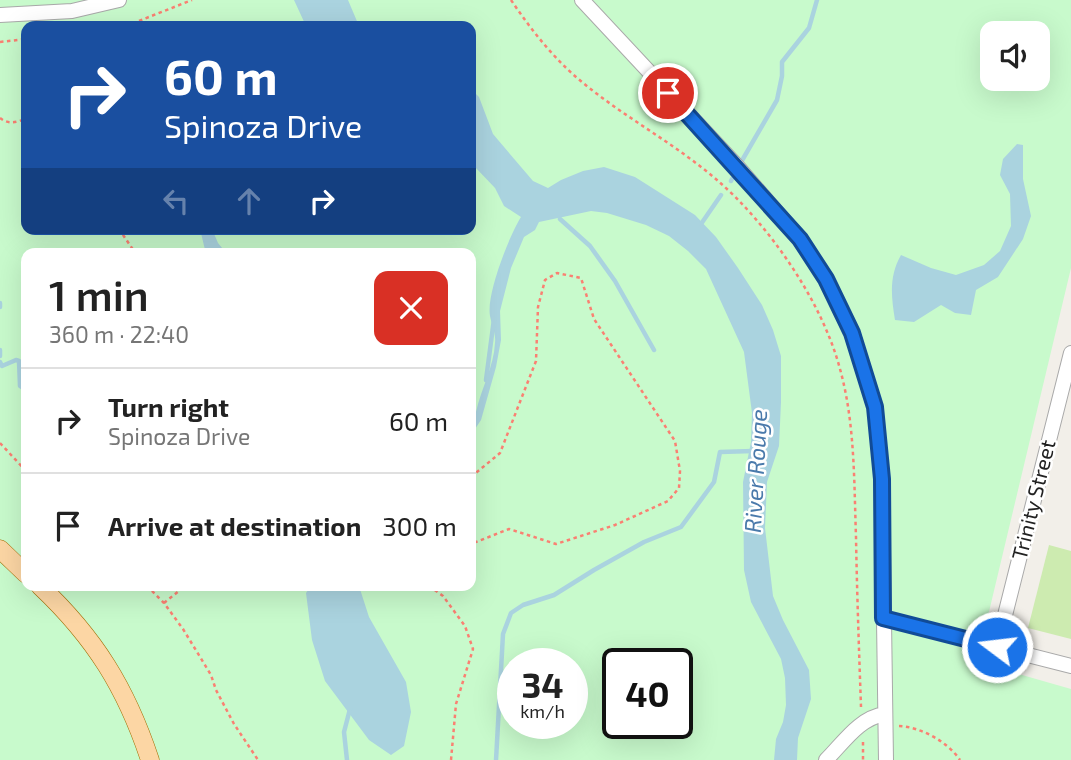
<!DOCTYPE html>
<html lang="en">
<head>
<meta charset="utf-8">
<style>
  body { margin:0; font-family:"Exo 2",sans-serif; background:#f6f6f6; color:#222; height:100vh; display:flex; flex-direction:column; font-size:26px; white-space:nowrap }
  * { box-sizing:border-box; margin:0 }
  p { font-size:23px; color:#767676 }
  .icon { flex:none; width:38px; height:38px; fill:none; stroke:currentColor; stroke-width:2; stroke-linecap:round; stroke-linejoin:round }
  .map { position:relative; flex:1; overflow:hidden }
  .details { position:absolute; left:21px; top:248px; width:455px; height:343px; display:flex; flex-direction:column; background:#fff; border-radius:14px; box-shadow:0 7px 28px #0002 }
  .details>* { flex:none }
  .guide { position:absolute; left:21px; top:21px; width:455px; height:214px; border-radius:14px; box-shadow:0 7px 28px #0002; background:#1a4fa0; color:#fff; overflow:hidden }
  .controls { position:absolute; left:980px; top:21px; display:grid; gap:14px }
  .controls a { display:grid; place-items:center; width:70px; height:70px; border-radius:14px; background:#fff; box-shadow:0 7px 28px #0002; font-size:35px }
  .speed { position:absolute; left:497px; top:648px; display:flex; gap:14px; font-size:35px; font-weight:700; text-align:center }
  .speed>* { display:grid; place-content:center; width:91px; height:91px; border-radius:50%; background:#fff; box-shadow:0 7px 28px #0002; line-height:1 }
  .speed small { font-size:18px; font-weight:400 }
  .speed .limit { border:4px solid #111; border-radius:10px; background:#fff; color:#111 }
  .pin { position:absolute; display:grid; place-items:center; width:60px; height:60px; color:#fff; margin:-30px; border:4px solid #fff; border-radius:50%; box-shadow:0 2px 7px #0007 }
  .me { position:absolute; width:77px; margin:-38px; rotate:285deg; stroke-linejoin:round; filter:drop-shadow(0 0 5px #0008) }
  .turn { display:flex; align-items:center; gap:24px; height:147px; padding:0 28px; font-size:32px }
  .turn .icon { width:91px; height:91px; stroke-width:2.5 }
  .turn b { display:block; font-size:49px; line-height:60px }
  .lanes { display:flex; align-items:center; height:66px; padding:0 28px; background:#0003; justify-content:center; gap:35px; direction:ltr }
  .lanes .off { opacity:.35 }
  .round { display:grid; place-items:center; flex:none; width:74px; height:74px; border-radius:14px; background:#f6f6f6 }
  .overview { display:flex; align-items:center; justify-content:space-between; height:119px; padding:0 28px }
  h1 { font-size:42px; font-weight:600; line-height:52px }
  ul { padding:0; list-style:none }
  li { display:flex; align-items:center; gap:21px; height:105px; padding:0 28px; border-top:2px solid #e0e0e0 }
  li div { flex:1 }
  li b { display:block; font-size:26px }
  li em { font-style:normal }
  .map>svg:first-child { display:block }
  .grass { fill:#cdebb0 }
  .park { fill:#c8facc; fill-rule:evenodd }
  .water { fill:#aad3df }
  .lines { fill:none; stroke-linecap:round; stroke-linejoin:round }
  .stream { stroke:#aad3df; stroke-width:4.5 }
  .minor-casing { stroke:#a9a9a9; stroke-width:16 }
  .major-casing { stroke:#a06b00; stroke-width:19 }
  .path { stroke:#fa8072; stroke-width:2.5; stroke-dasharray:3.5 3.5; stroke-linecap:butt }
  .minor { stroke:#fff; stroke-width:14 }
  .major { stroke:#fcd6a4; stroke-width:18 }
  .route-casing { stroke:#114b97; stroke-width:18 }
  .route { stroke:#1a73e8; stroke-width:12 }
  .labels { text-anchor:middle; stroke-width:5; stroke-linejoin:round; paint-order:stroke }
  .street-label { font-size:21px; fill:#222; stroke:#fff }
  .water-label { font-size:23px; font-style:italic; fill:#4a7aab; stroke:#fff }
</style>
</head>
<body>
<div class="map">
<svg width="1071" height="760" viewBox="0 0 1071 760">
  <rect width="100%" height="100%" fill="#f2efe9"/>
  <path class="grass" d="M 1049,545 L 1071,551 L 1071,639 L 1028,628 Z"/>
  <path class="park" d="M 0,0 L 1071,0 L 1071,268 L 977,662 L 1071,689 L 1071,760 L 0,760 ZM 26,26 L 471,26 L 471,229 L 26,229 ZM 992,33 L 1038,33 L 1038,79 L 992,79 ZM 26,254 L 471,254 L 471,586 L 26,586 ZM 513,663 L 572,663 L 572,723 L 513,723 ZM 618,663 L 677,663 L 677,723 L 618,723 Z"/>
  <path class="water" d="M 294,0 L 348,0 L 359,26 L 306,26 Z
    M 471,89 L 479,97 L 493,134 L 533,181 L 548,188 L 561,180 L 583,171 L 604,167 L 635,177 L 695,215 L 716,237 L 738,268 L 762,305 L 773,330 L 781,356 L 781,402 L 779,446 L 767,482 L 765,528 L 773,596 L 783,620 L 809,670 L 811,699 L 798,738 L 797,760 L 774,760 L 776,739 L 783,722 L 786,705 L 785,678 L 781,659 L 751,602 L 744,570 L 743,482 L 751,442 L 752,413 L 744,352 L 706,269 L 688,251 L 669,236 L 646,225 L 607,213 L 591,211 L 539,222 L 535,230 L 524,237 L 511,268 L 500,311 L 501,340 L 496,367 L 481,420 L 471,435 L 471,418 L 476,412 C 481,389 494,366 495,343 C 496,332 492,326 490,316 C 486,295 509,236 521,217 L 504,206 L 495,188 L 475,167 L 471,166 Z
    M 1017,144 L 1023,145 L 1023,179 L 1031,216 L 1023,239 L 998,277 L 976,290 L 971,315 L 955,313 L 941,305 L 914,322 L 895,320 C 891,296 889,276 901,255 L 931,268 L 956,275 L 984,265 L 1000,251 L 1011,226 L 1010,194 L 1000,175 L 1003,159 Z
    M 200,229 L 212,229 L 218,243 L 227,254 L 206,254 Z
    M 311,586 L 359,586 L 369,617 L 406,682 L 411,712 L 404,746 L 391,755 L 369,740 L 325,681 L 312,640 L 306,593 Z"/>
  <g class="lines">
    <path class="stream" d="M 740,164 L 777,100 L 782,76 L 782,62 L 809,28 L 817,0
      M 731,181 L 732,179
      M 560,219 L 590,246 L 615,281 L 654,350
      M 701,224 L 721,195
      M 0,303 L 0,307
      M 0,350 L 0,356
      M 0,362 L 2,366 L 16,360 L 19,361 L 20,386 L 26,390
      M 486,380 L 494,319
      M 347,760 L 344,732 L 350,709
      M 496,760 L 503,634 L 511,613 L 523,605 L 554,595 L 594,570 L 644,542 L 681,527 L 714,482 L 720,452 L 753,451"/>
    <g class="minor-casing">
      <path id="minor" d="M 582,0 L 738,167 L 800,239 L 826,279 L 852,333 L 875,407 L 882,479 L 886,760
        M 0,15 L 72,11 L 119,0
        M 883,618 L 1071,666
        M 997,647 L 1071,353
        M 826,760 C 844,742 859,718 885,714"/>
    </g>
    <g class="major-casing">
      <path id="major" d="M 0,549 L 26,574
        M 40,586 C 95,638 126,688 150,760"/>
    </g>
    <path class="path" d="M 511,0 C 530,28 550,54 576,77 C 620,115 673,142 717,180 C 769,225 822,301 840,369 C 855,423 854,481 856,537 C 857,594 859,650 861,707
      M 126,26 L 192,0
      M 0,42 L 26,39
      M 0,118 C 9,125 16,122 26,119
      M 119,229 L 136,254
      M 0,443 L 26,471
      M 471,477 L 500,453 L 536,361 L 538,307 L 545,280 L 557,273 L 581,278 L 594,319 L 675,441 L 680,471 L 679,488 L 668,501 L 615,525 L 556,544 L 509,529 L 471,544
      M 147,586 L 164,603 L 183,629 L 211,675 L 216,690 L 234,724 L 258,760
      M 429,586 L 443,596 L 465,626 L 473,649 L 456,704 L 451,760
      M 164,603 L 185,586
      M 899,726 C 921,727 948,742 960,760
      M 863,742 L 863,760"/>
    <use href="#minor" class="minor"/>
    <use href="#major" class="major"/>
  </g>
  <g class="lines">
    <g class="route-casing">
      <path id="route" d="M 668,93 L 800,239 L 826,279 L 852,333 L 875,407 L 882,479 L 883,618 L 997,647"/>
    </g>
    <use href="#route" class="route"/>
  </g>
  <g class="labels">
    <g class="street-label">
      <text transform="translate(1034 500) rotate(-76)" y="7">Trinity Street</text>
    </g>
    <g class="water-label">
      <text transform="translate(756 471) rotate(-87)" y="8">River Rouge</text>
    </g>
  </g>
</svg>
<div class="controls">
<a><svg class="icon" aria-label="sound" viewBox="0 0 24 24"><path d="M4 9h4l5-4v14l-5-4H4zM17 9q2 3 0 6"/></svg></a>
</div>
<div class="speed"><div>34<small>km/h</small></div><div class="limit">40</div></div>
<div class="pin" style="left:668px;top:93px;background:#d93025"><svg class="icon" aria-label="arrive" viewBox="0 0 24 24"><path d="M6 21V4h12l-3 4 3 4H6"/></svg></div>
<svg class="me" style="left:997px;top:647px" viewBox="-20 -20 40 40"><circle r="17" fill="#1a73e8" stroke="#fff" stroke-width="3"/><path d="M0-11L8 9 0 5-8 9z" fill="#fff"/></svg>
<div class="guide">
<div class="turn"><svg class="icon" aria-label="right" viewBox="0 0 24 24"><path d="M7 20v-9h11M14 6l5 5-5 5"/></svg><div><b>60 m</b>Spinoza Drive</div></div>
<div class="lanes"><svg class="icon off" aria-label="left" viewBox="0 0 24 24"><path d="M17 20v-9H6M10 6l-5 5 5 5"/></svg><svg class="icon off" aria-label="ahead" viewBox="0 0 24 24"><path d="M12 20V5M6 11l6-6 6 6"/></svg><svg class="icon" aria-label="right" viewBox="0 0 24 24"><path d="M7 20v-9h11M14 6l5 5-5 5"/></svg></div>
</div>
<section class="details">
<div class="overview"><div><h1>1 min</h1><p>360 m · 22:40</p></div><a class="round" style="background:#d93025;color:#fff"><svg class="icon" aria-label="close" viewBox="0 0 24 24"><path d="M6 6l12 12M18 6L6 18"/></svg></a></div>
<ul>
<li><svg class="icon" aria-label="right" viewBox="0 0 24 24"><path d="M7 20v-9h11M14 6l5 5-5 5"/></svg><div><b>Turn right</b><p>Spinoza Drive</p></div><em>60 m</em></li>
<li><svg class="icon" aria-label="arrive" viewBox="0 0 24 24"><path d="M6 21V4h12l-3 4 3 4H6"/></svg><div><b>Arrive at destination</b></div><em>300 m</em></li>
</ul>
</section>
</div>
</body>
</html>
